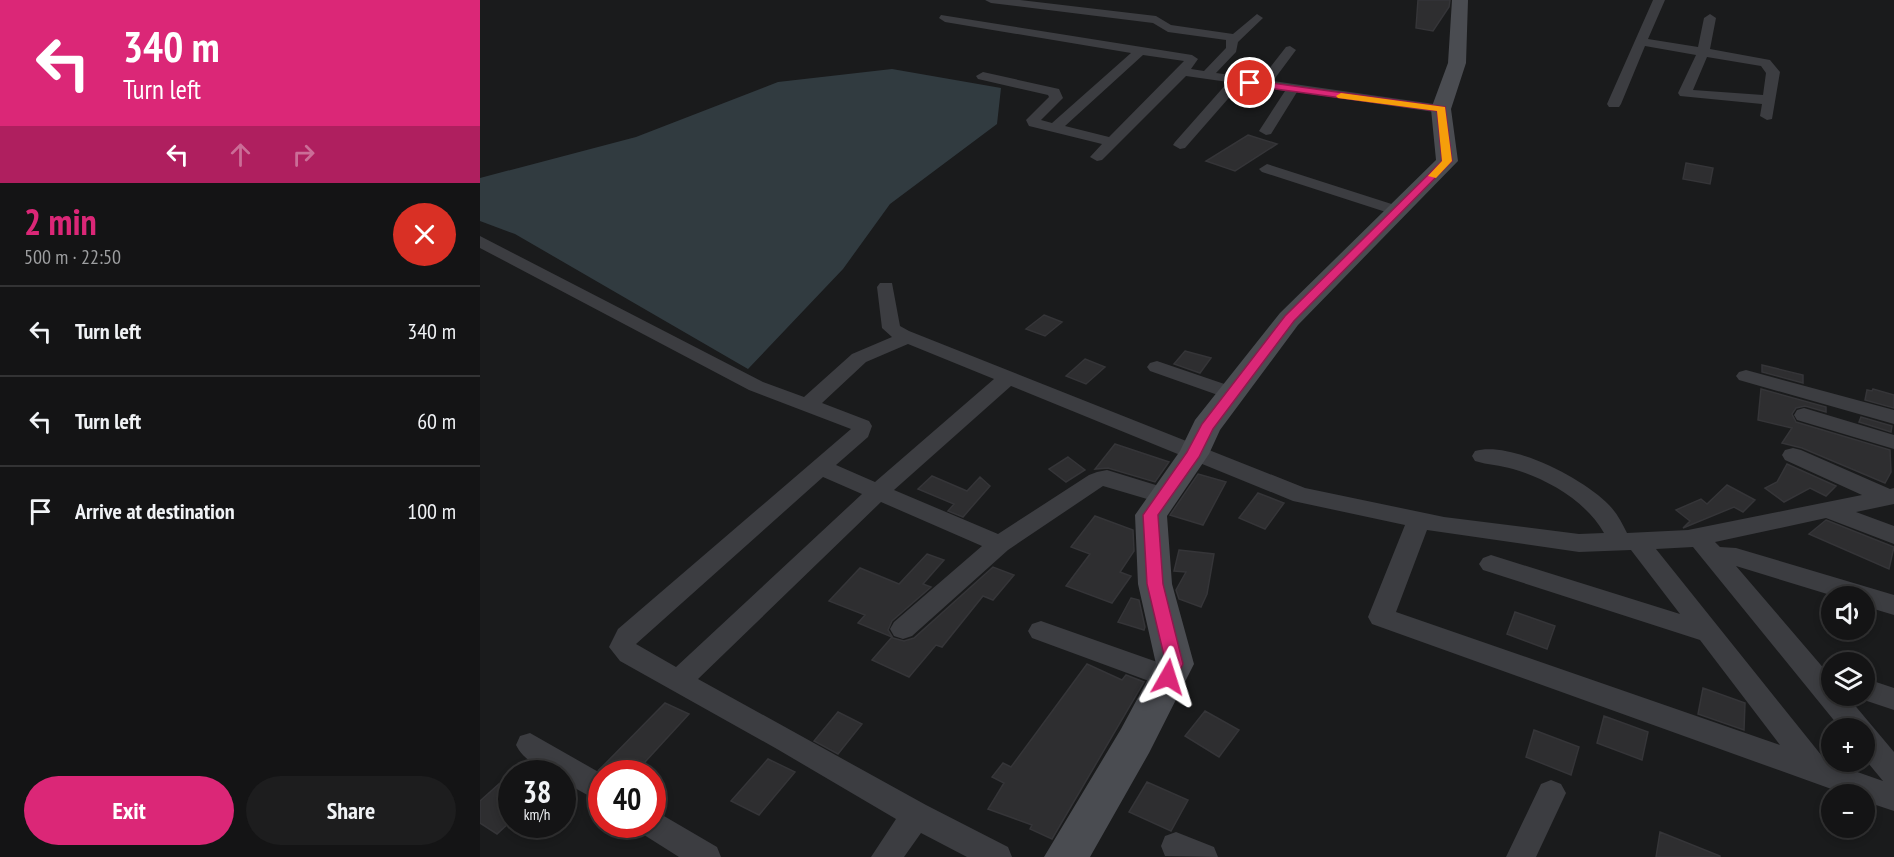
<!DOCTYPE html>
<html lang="en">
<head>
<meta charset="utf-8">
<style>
  body { margin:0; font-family:"PT Sans Narrow",sans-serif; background:#1d1d1e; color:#f1f3f6; height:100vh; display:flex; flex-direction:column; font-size:22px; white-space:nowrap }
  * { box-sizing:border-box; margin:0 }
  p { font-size:20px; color:#9d9ea0 }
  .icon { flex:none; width:33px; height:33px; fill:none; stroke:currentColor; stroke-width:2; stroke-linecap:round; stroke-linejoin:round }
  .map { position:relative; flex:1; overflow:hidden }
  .side { display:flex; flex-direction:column; background:#141415; width:480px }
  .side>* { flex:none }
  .top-card { background:#db2777; color:#fff; overflow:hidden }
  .controls { position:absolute; left:1341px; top:586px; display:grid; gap:12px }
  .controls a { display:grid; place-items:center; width:54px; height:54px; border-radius:50%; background:#141415; box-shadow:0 3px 9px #0003,0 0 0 2px #333334; font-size:30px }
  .speed { position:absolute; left:18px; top:760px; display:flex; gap:12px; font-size:30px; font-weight:700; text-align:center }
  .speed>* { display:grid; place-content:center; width:78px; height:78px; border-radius:50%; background:#141415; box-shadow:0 3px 9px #0003,0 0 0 2px #333334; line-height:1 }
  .speed small { font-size:15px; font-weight:400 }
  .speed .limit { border:9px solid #d22; background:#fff; color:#111 }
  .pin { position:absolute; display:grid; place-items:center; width:51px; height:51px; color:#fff; margin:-26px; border:3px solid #fff; border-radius:50%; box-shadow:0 2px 6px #0007 }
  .me { position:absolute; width:66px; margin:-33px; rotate:6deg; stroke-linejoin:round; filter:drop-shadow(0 0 4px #0008) }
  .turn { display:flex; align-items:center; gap:21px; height:126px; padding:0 24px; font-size:27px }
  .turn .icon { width:78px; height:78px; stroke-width:2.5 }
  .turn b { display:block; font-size:42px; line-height:51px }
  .lanes { display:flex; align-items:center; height:57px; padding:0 24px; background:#0003; justify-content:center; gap:30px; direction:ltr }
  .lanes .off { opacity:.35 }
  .round { display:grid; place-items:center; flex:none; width:63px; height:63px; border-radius:32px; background:#1d1d1e }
  .summary { display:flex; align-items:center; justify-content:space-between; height:102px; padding:0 24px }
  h1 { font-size:36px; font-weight:700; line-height:45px; color:#db2777 }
  .primary-button { display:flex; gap:12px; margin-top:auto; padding:12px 24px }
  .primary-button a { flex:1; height:69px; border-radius:36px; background:#db2777; color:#fff; font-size:24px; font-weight:700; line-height:69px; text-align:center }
  .primary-button a+a { background:#1d1d1e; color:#f1f3f6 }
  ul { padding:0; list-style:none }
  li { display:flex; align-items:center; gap:18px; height:90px; padding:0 24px; border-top:2px solid #333334 }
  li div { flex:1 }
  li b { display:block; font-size:22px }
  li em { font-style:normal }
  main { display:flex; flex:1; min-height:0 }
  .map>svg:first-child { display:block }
  .water { fill:#313b40 }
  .building { fill:#2e2e30; stroke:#353538; stroke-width:1.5 }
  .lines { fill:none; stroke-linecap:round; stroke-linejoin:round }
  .street { fill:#3c3d41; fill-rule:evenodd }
  .secondary { fill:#4a4c51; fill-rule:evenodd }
  .route { fill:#db2777; stroke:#8e194d; stroke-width:1.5 }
  .slow { fill:#f59e0b }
</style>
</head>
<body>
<main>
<section class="side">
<div class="top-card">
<div class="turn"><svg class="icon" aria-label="left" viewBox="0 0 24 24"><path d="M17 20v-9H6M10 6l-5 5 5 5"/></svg><div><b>340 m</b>Turn left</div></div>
<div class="lanes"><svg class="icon" aria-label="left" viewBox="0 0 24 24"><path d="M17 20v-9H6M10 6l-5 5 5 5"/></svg><svg class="icon off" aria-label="ahead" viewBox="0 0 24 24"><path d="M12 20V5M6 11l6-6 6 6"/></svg><svg class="icon off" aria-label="right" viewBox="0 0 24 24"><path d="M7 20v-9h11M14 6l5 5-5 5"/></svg></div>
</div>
<div class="summary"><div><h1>2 min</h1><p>500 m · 22:50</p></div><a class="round" style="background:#d93025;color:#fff"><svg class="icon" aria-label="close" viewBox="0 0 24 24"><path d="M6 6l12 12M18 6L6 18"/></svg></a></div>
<ul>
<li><svg class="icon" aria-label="left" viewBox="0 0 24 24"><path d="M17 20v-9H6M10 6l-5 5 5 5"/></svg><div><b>Turn left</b></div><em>340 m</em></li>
<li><svg class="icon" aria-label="left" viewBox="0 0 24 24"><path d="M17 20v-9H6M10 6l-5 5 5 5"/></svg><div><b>Turn left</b></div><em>60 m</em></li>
<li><svg class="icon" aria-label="arrive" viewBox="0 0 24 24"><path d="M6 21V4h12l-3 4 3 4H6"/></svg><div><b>Arrive at destination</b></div><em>100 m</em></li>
</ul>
<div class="primary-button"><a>Exit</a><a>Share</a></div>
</section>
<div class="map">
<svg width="1414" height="857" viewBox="0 0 1414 857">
  <rect width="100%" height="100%" fill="#1a1b1c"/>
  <path class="water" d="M 412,69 L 521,88 L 517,124 L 410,204 L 363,269 L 268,369 L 35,234 L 0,221 L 0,178 L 156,137 L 298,82 Z"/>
  <path class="building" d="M 938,0 L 970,0 L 969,7 L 953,31 L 936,28 Z
    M 768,135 L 797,144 L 755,171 L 726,161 Z
    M 1206,163 L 1233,168 L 1230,184 L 1203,179 Z
    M 564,315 L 582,322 L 565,336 L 546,329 Z
    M 705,351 L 731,358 L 720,373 L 694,364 Z
    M 605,359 L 625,367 L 606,384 L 586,376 Z
    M 1282,365 L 1323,375 L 1323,383 L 1282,372 Z
    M 1281,389 L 1346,407 L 1346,412 L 1325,406 L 1316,408 L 1312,414 L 1316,422 L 1410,450 L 1411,472 L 1405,483 L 1322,448 L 1302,443 L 1312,428 L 1278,420 Z
    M 1393,389 L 1414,395 L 1414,408 L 1385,400 L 1387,390 L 1392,391 Z
    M 1381,417 L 1412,426 L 1411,432 L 1379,422 Z
    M 635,444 L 689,462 L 675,482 L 628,468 L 615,469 Z
    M 588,457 L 605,470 L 586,482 L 569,469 Z
    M 1307,464 L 1356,486 L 1346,496 L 1330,488 L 1304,502 L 1285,488 L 1297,482 Z
    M 718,474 L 746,482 L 723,525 L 690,515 Z
    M 452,476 L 487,491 L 500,477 L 510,486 L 483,517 L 468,511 L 474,504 L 438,489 Z
    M 1247,485 L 1275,500 L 1263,512 L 1254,507 L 1203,528 L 1210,521 L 1196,510 L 1221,499 L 1227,504 Z
    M 778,493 L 804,503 L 785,529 L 759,518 Z
    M 615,516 L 653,530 L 654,551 L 640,572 L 651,576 L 632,603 L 586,586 L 610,554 L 591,547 Z
    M 1346,520 L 1414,547 L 1409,569 L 1329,534 Z
    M 699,550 L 734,554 L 727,594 L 721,607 L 699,599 L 696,590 L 706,572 L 694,571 Z
    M 447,554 L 464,560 L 443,584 L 451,587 L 412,621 L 408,630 L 413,638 L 424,641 L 434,638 L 513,567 L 534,575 L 513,600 L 503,596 L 462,647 L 456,645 L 429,677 L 392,660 L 412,637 L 378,623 L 385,615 L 349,601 L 380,568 L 419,584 Z
    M 651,598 L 659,600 L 665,627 L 664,630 L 638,622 Z
    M 1035,612 L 1075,626 L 1067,649 L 1027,634 Z
    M 607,664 L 642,680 L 646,675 L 664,682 L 572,839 L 550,829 L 552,825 L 508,809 L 524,783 L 512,777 L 523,763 L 531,767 Z
    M 1223,688 L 1265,703 L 1264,730 L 1218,714 Z
    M 185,703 L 209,714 L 154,774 L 124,774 L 119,770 Z
    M 725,711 L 759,730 L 739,757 L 705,736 Z
    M 358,712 L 382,724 L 358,754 L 334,741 Z
    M 1124,716 L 1168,732 L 1162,760 L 1117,743 Z
    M 1054,730 L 1099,747 L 1091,775 L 1046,757 Z
    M 288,759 L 315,772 L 279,815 L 251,801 Z
    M 667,782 L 708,800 L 691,831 L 649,812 Z
    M 19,784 L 32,791 L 32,820 L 17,834 L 0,823 L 0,801 Z
    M 1180,832 L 1240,856 L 1240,857 L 1176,857 Z"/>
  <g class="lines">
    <path class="street" d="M 505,0 L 540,0 L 676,16 L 691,25 L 753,34 L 777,14 L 783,18 L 758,42 L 756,52 L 736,73 L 781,79 L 806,47 L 810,46 L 816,50 L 793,81 L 961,105 L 968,109 L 961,113 L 817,92 L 791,134 L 786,135 L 779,131 L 805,91 L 761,84 L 705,148 L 700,149 L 693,145 L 695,142 L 748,82 L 706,76 L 622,160 L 617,161 L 610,157 L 622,144 L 549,126 L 546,120 L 569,97 L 568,95 L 498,79 L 496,76 L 503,72 L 579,89 L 583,98 L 561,120 L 572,123 L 651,53 L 465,22 L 459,18 L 461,15 L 712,55 L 718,59 L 711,69 L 724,71 L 746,48 L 746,40 L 688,32 L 673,23 L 511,3 ZM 663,55 L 704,61 L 629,137 L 585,126 Z
      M 1173,0 L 1185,0 L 1168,39 L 1218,47 L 1224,18 L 1230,14 L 1236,18 L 1230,49 L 1290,60 L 1300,72 L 1292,119 L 1287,120 L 1280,116 L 1282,104 L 1200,96 L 1198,93 L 1216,55 L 1165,46 L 1141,104 L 1139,107 L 1129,107 L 1127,104 ZM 1227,57 L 1281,66 L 1286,73 L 1283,95 L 1213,90 Z
      M 787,164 L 924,208 L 926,211 L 924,214 L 912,214 L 782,172 L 779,169 Z
      M 0,236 L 283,382 L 324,397 L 372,354 L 412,337 L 402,328 L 397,287 L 400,283 L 412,283 L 420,326 L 429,331 L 825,488 L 964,517 L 1099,534 L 1124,533 C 1106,501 1067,479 1033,469 C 1020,465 1008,465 995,461 L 992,456 L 995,451 C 1032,441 1104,479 1129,505 C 1137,513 1142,523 1147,533 L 1208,530 L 1382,495 L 1305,460 L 1302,455 L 1305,450 L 1313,448 L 1321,450 L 1410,489 L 1414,488 L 1414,504 L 1376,512 L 1414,526 L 1414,544 L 1346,518 L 1235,542 L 1240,547 L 1256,548 L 1414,595 L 1414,615 L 1384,606 L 1384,597 L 1357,597 L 1256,566 L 1352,678 L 1352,696 L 1367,696 L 1414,752 L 1414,811 L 1384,801 L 1384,795 L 1368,795 L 892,624 L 888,617 L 925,525 L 813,501 L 531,386 L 414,490 L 518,534 L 609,475 L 617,472 L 627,470 L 692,490 L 695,496 L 692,502 L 684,504 L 623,486 L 528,550 L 432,636 L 423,639 L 414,636 L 410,629 L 414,622 L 502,546 L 401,502 L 218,679 L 446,805 L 528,847 L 532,857 L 487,857 L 441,833 L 424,857 L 391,857 L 416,819 L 297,749 L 140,661 L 129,647 L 138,629 L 371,429 L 269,390 L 0,248 ZM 428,344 L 514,379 L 395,482 L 356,465 L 388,437 L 392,426 L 389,421 L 342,403 L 386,362 ZM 343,477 L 382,494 L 196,667 L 156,644 ZM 947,530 L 1099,552 L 1151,550 L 1200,614 L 1011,555 L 1003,558 L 999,564 L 1003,570 L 1220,640 L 1300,745 L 916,612 ZM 1213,547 L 1361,729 L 1384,729 L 1384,758 L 1403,781 L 1346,761 L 1176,549 Z
      M 677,361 L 759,389 L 762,394 L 759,399 L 752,400 L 670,371 L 667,367 L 670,363 Z
      M 1266,370 L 1414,410 L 1414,424 L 1259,380 L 1256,376 L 1259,372 Z
      M 1324,408 L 1414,435 L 1414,449 L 1317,420 L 1314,415 L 1317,410 Z
      M 561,621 L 697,669 L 701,677 L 697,685 L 688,688 L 552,638 L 548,631 L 552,624 Z
      M 1384,678 L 1414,688 L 1414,710 L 1375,697 L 1384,696 Z
      M 50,733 L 122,774 L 122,803 L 82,781 L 82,774 C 66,774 43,760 36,745 L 40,736 Z
      M 1071,780 L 1081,784 L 1086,793 L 1056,857 L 1026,857 L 1061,784 Z
      M 172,809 L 237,847 L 241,857 L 199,857 L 161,833 L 158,825 L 172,825 Z
      M 696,832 L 734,847 L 738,857 L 685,856 L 681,846 L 685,836 Z"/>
    <path class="secondary" d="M 972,0 L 988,0 L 986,63 L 971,109 L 978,161 L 818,325 L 740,430 L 729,454 L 687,516 L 692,584 L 714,664 L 669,753 L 610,857 L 564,857 L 641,729 L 676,664 L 658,584 L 655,515 L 700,451 L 715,420 L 800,313 L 956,160 L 951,109 L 968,63 Z"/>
  </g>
  <path class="route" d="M 770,80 L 965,107 L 972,161 L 814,321 L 733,429 L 719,457 L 678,515 L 683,584 L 703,664 L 694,682 L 682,682 L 680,677 L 686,664 L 667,584 L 663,515 L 707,452 L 722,424 L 805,316 L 962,161 L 957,111 L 767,85 Z"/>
  <path class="slow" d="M 861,93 L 965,107 L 972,161 L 956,178 L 948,176 L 962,161 L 957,111 L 858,98 L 856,96 Z"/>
</svg>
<div class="controls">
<a><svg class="icon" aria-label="sound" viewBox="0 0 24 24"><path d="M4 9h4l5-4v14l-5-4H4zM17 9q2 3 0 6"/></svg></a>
<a><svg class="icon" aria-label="layers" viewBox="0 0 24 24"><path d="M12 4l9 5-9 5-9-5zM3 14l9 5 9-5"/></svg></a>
<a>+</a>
<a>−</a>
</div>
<div class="speed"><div>38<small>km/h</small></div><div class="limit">40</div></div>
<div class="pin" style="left:770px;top:83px;background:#d93025"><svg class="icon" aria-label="arrive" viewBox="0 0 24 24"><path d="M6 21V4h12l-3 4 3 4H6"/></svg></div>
<svg class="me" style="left:688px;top:677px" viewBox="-20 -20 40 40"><path d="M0-17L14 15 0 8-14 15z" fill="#db2777" stroke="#fff" stroke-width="4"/></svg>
</div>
</main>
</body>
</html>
